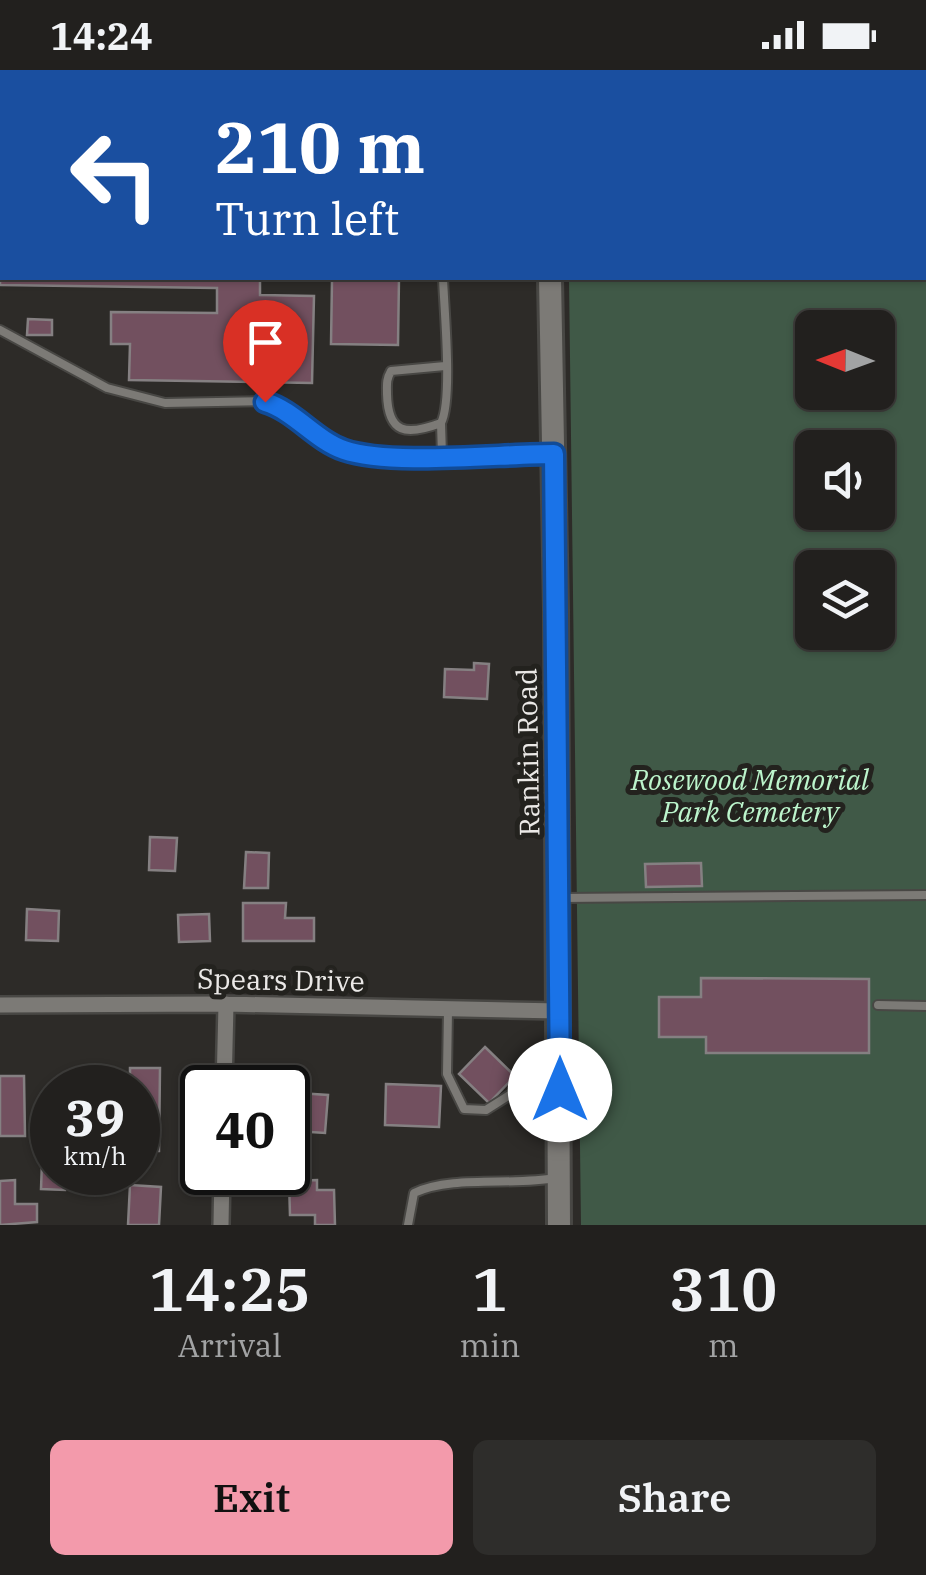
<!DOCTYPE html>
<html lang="en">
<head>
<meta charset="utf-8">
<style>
  body { margin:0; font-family:"IBM Plex Serif",serif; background:#2e2d2b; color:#f1f3f6; height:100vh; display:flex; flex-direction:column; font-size:38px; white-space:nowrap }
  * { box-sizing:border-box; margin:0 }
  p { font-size:32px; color:#a2a3a4 }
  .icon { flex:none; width:55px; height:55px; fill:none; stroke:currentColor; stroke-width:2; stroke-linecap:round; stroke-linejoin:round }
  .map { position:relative; height:1155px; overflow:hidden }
  .details { display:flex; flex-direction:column; background:#22201e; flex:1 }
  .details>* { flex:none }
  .guide { position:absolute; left:0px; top:0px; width:928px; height:210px; box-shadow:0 2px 8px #0004,0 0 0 2px #3f3e3c; background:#1a4fa0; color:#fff; overflow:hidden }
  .needle { width:65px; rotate:271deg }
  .buttons { position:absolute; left:795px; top:240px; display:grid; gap:20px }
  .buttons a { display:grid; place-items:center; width:100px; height:100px; border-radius:15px; background:#22201e; box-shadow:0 2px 8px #0004,0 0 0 2px #3f3e3c; font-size:50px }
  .speed { position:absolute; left:30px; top:995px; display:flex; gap:20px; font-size:50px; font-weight:700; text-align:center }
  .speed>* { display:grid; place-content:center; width:130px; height:130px; border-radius:50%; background:#22201e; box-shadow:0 2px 8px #0004,0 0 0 2px #3f3e3c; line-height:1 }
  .speed small { font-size:25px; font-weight:400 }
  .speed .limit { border:5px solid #111; border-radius:15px; background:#fff; color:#111 }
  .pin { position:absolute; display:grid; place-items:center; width:85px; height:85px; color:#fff; margin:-102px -42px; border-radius:50% 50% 50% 0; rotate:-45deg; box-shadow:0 0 10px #0007 }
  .pin .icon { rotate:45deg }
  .me { position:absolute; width:110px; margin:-55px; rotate:0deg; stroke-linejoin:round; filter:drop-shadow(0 0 8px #0008) }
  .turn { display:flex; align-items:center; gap:35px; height:210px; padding:0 50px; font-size:45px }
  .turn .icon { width:130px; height:130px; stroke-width:2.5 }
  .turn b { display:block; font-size:70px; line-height:85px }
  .eta { display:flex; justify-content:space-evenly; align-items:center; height:170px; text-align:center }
  .eta b { font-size:60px; font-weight:600; line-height:70px }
  .button { display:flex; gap:20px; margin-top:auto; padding:20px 50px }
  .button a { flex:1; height:115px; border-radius:15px; background:#f39aab; color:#111; font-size:40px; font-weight:600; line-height:115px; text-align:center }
  .button a+a { background:#2e2d2b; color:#f1f3f6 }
  .status { display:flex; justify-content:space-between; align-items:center; height:70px; padding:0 50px; background:#22201e; direction:ltr }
  .status svg { height:28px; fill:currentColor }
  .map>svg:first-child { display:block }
  .green { fill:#405947; fill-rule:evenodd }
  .building { fill:#72505f; stroke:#858082; stroke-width:2.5 }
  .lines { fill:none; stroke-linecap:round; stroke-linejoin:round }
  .lane-casing { stroke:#484744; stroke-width:12 }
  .street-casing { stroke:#484744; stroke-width:20 }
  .secondary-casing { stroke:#484744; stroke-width:28 }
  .lane { stroke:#7c7a76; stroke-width:8 }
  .street { stroke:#7c7a76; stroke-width:15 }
  .secondary { stroke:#7c7a76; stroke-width:22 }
  .route-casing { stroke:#114b97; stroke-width:25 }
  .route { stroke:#1a73e8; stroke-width:18 }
  .labels { text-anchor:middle; stroke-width:10; stroke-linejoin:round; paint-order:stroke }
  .street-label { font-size:28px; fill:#ebe9e7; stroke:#23221e }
  .park-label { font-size:28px; font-style:italic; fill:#bcf5cc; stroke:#23221e }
</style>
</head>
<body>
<div class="status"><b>14:24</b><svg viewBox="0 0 49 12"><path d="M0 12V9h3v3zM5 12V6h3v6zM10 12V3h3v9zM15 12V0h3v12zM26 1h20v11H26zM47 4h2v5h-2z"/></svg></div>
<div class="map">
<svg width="926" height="1155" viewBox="0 0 926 1155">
  <rect width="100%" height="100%" fill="#2d2b28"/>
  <path class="green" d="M 567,0 L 926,0 L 926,1155 L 581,1155 L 569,208 L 925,208 L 925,2 ZM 812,258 L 878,258 L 878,322 L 812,322 ZM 812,378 L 878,378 L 878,442 L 812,442 ZM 812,498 L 878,498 L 878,562 L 812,562 Z"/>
  <path class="building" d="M 0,142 L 2,208 L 399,208 L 398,275 L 331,274 L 332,210 L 260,209 L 260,225 L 314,226 L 312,313 L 129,310 L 130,274 L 111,274 L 111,242 L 217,243 L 217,218 L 0,215 Z
    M 28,249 L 52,250 L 52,265 L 27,265 Z
    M 474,593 L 489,594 L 487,629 L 444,627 L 445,599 L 474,600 Z
    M 150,767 L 177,768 L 175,801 L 149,800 Z
    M 246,782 L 269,783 L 268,818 L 244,818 Z
    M 701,793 L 702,816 L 646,817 L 645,794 Z
    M 243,833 L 286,833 L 285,848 L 314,848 L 314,871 L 243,871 Z
    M 27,839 L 59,841 L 58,871 L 26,870 Z
    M 209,844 L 210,871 L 179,872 L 178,845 Z
    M 701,908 L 869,909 L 869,983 L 706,983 L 706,967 L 659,967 L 659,927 L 701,927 Z
    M 485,977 L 515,1006 L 489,1033 L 459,1004 Z
    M 130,998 L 160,998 L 159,1081 L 138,1081 L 138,1018 L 130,1018 Z
    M 0,1006 L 24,1006 L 25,1066 L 0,1066 Z
    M 386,1014 L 441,1016 L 439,1057 L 385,1055 Z
    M 298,1023 L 328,1025 L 325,1063 L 295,1061 Z
    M 45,1049 L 52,1049 L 52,1082 L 44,1081 Z
    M 42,1092 L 52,1092 L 52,1102 L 66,1102 L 65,1120 L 41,1119 Z
    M 15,1110 L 15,1134 L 37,1134 L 37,1152 L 0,1155 L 0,1111 Z
    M 317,1110 L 317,1120 L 334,1120 L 335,1155 L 315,1155 L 315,1145 L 290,1145 L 289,1111 Z
    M 130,1115 L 161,1117 L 159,1155 L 128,1155 Z"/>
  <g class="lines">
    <g class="lane-casing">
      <path id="lane" d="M 439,0 L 439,2
        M 443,208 C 444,238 453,330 441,353 C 406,366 388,364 387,324 C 387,314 386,310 391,301 L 445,296
        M 0,260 L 107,318 L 165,333 L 265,331 L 282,337 L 342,379 L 374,387 L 549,384
        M 441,353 L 442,386
        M 561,828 L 926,825
        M 878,935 L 926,936
        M 448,940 L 447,1004 L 464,1039 L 486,1040 L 516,1021 L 556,1021
        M 408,1155 L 414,1123 C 452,1105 512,1116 555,1108"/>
    </g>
    <g class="street-casing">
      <path id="street" d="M 0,935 L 226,934 L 560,941
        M 224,1018 L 226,934
        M 221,1155 L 222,1102"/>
    </g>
    <g class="secondary-casing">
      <path id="secondary" d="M 546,0 L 546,2
        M 550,208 L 556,540 L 559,1155"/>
    </g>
    <use href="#lane" class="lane"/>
    <use href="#street" class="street"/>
    <use href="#secondary" class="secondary"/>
  </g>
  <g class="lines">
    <g class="route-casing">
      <path id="route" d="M 265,332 C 295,341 315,370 344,380 C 391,396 499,384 554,384 L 560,1020"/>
    </g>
    <use href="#route" class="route"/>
  </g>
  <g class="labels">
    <g class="street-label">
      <text transform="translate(528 682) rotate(-91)" y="10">Rankin Road</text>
      <text transform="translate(281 910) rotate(1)" y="10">Spears Drive</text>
    </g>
    <g class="park-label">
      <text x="750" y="720">Rosewood Memorial<tspan x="750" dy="32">Park Cemetery</tspan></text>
    </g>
  </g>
</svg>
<div class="buttons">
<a><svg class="needle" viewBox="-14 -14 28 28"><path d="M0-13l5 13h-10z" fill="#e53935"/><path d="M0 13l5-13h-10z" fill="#a2a3a4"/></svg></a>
<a><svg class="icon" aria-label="sound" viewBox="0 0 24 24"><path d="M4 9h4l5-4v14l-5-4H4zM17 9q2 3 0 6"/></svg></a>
<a><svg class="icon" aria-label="layers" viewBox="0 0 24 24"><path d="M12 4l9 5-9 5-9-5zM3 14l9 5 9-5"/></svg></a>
</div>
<div class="speed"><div>39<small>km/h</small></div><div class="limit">40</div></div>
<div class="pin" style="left:265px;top:332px;background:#d93025"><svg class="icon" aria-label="arrive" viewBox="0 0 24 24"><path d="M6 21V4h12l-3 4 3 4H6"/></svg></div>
<svg class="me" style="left:560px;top:1020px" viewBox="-20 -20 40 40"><circle r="19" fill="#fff"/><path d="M0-13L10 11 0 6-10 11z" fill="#1a73e8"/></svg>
<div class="guide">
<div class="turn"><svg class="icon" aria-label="left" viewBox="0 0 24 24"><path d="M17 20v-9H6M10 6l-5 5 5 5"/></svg><div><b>210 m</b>Turn left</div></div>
</div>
</div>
<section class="details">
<div class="eta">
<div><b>14:25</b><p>Arrival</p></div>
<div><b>1</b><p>min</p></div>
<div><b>310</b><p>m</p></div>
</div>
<div class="button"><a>Exit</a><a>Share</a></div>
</section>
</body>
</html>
